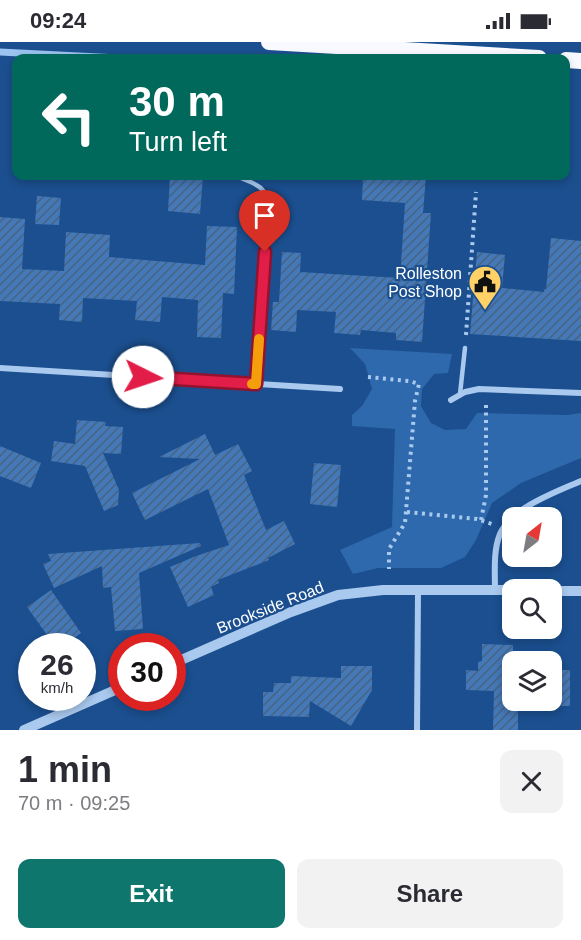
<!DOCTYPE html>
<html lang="en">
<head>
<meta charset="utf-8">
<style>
  body { margin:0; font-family:Arial,sans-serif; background:#f2f2f3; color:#2b2b33; height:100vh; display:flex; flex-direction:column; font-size:22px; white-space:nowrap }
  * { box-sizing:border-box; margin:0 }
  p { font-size:20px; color:#7c7c81 }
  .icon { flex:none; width:33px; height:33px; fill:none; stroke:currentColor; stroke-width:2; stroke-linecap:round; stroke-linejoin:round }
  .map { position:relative; height:688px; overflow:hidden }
  .panel { display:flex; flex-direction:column; background:#fff; flex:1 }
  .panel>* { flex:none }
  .top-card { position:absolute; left:12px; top:12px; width:558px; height:126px; border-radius:12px; box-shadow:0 3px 9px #0003; background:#00695c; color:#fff; overflow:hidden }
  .needle { width:39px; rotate:31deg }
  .tools { position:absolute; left:502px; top:465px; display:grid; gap:12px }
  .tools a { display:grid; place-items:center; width:60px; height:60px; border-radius:12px; background:#fff; box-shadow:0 3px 9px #0003; font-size:30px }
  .speed { position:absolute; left:18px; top:591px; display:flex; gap:12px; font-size:30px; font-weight:700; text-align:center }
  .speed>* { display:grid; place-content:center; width:78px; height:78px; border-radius:50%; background:#fff; box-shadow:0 3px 9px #0003; line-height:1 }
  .speed small { font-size:15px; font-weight:400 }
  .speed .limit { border:9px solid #d22; background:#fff; color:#111 }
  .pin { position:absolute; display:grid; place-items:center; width:51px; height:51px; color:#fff; margin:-62px -26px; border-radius:50% 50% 50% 0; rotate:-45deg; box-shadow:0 0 6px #0007 }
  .pin .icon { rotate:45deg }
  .me { position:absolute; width:66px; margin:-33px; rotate:94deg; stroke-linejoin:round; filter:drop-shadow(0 0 4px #0008) }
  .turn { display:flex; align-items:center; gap:21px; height:126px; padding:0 18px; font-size:27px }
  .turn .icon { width:78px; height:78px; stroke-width:2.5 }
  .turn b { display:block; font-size:42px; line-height:51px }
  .round { display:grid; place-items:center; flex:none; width:63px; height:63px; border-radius:12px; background:#f2f2f3 }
  .overview { display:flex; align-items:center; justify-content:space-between; height:102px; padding:0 18px }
  h1 { font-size:36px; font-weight:600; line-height:45px }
  .cta { display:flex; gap:12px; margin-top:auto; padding:12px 18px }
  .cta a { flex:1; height:69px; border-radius:12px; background:#0f766e; color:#fff; font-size:24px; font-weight:600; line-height:69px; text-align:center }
  .cta a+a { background:#f2f2f3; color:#2b2b33 }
  .status { display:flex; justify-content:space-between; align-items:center; height:42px; padding:0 30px; background:#fff; direction:ltr }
  .status svg { height:16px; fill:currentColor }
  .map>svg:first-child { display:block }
  .green { fill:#2e69ad }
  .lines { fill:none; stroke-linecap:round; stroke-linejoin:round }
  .stream { stroke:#9cc4f0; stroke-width:7 }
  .building { fill:url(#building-hatch) }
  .path { stroke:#a9c9ee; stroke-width:4; stroke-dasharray:3 4.5; stroke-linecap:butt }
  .service { stroke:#a9c9ee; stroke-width:4.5 }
  .minor { stroke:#a9c9ee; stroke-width:6 }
  .tertiary { stroke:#a9c9ee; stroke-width:10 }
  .trunk { stroke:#f8faff; stroke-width:16 }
  .route-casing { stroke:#92132f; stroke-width:15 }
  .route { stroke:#e11d48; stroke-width:10 }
  .slow { stroke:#f59e0b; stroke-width:10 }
  .labels { text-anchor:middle; stroke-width:4.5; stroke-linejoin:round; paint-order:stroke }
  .poi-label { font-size:16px; fill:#fff; stroke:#1b4f8f; text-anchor:end }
  .street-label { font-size:16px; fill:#fff; stroke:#1b4f8f }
</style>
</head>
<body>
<div class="status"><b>09:24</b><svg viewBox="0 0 49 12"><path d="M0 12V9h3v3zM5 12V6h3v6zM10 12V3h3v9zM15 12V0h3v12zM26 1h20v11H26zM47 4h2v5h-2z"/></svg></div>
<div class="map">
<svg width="581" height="688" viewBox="0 0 581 688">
  <defs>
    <pattern id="building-hatch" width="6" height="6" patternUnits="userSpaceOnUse" patternTransform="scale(1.5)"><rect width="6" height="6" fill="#4478b7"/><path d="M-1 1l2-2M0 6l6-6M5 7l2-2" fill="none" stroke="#486282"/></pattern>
  </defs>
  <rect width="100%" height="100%" fill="#1b4f8f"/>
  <path class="green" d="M 350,306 L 452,312 L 448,331 L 434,332 L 422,347 L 421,364 L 431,381 L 445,388 L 466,387 L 477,371 L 567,373 L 581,371 L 581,416 L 521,441 L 492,461 L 476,498 L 465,515 L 441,526 L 378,526 L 353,532 L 340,508 L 392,485 L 395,387 L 352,384 L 352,373 L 362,364 L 372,347 L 365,322 Z"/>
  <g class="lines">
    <path class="stream" d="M 0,10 L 118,16"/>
  </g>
  <path class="building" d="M 170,134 L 203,134 L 200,172 L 168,169 Z
    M 363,134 L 426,134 L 423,171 L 431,171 L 422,300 L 396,298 L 396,291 L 361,288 L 360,293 L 334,291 L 336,270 L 297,268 L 296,290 L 271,288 L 273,260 L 279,260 L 282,210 L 301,211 L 300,230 L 400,236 L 405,161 L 362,158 Z
    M 37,154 L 61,156 L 59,183 L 35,182 Z
    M 0,175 L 25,177 L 22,227 L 64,229 L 66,190 L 110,193 L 109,215 L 205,223 L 207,184 L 237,185 L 234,252 L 223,251 L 221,296 L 197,295 L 198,258 L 162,255 L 160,280 L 135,278 L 137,259 L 83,256 L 82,280 L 59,278 L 60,262 L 0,259 Z
    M 551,196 L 581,199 L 581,299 L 470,292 L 477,210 L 505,213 L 502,246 L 544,250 L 544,247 L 546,247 Z
    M 77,378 L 106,380 L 105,384 L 123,385 L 121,412 L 103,411 L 119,448 L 118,463 L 104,469 L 85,424 L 51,419 L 54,399 L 75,402 Z
    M 205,392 L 215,413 L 238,402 L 252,429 L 244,433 L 266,488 L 284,479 L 295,502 L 268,516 L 269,518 L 218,538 L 219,541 L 211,545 L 214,553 L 188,565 L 170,525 L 196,514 L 229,503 L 208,447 L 145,478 L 132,451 L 200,417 L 159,415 Z
    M 0,404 L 41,421 L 31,446 L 0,434 Z
    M 314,421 L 341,423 L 337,465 L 310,462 Z
    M 200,501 L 201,504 L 139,531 L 143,587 L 115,589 L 111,545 L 103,546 L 102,524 L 54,546 L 43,522 L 51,519 L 48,512 Z
    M 51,548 L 81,591 L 62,604 L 55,604 L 27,565 Z
    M 482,602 L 513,603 L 513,658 L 518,658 L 518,688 L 493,688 L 494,649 L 466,648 L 466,628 L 478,629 L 478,620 L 482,619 Z
    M 341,624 L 372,624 L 372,648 L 351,684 L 310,659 L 309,675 L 263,674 L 263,650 L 273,650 L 274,641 L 291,641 L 291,634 L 341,636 Z
    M 552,628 L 570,628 L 570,664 L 552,664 Z"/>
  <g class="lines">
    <path class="path" d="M 466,293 L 476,150
      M 368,335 L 409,339 L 419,342 L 415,359 L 405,481 L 389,507 L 389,527
      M 407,470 L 477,477 L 492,482
      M 481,478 L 486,453 L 486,360"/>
    <path class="service" d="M 236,134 C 255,142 266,143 269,165 L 256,342
      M 460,352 L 465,306"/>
    <path class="minor" d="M 0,326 L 340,347
      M 451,358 L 465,350 L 479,347 L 581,351
      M 495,548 C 495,531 493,509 500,492 C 511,466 556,450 581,439
      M 417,688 L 418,549"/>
    <path class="tertiary" d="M 552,549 L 581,549
      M 172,622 L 291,570 L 338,553 L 383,548 L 513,548
      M 24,688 L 122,645"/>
    <path class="trunk" d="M 269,0 L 539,16
      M 566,18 L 581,19"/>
  </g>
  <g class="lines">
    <g class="route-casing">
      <path id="route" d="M 143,335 L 256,342 L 265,210"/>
    </g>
    <use href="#route" class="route"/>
    <path class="slow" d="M 252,342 L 256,342 L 259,297"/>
  </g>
  <defs>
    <g id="civic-pin" transform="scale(1.725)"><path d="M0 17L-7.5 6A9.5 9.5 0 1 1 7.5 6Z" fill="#ffd166" stroke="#1b4f8f"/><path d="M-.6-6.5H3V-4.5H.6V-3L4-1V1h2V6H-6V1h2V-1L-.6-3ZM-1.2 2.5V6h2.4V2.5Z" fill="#111"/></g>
  </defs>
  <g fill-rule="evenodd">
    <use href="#civic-pin" x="485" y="240"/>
  </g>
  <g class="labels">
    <g class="poi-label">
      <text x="462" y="237">Rolleston<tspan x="462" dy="18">Post Shop</tspan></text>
    </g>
    <g class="street-label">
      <text transform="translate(270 565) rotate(-22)" y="6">Brookside Road</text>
    </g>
  </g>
</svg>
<div class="tools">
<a><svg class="needle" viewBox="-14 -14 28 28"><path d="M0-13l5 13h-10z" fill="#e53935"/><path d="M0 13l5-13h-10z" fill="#7c7c81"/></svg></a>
<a><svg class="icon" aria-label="search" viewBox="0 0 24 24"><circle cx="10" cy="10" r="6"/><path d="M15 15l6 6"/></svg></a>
<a><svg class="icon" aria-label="layers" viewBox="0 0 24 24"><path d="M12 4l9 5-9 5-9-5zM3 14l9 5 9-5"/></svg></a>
</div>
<div class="speed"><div>26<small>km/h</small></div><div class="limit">30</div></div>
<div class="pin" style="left:265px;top:210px;background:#d93025"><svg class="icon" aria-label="arrive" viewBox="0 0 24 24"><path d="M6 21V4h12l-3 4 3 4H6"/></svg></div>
<svg class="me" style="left:143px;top:335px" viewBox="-20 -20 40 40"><circle r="19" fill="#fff"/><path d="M0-13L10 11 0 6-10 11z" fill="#e11d48"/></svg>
<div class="top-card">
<div class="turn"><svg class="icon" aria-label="left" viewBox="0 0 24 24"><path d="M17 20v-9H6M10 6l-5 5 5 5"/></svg><div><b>30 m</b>Turn left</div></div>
</div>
</div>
<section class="panel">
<div class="overview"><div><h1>1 min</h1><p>70 m · 09:25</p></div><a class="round"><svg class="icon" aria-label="close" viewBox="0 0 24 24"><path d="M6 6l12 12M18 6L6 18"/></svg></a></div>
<div class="cta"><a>Exit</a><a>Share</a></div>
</section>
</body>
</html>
